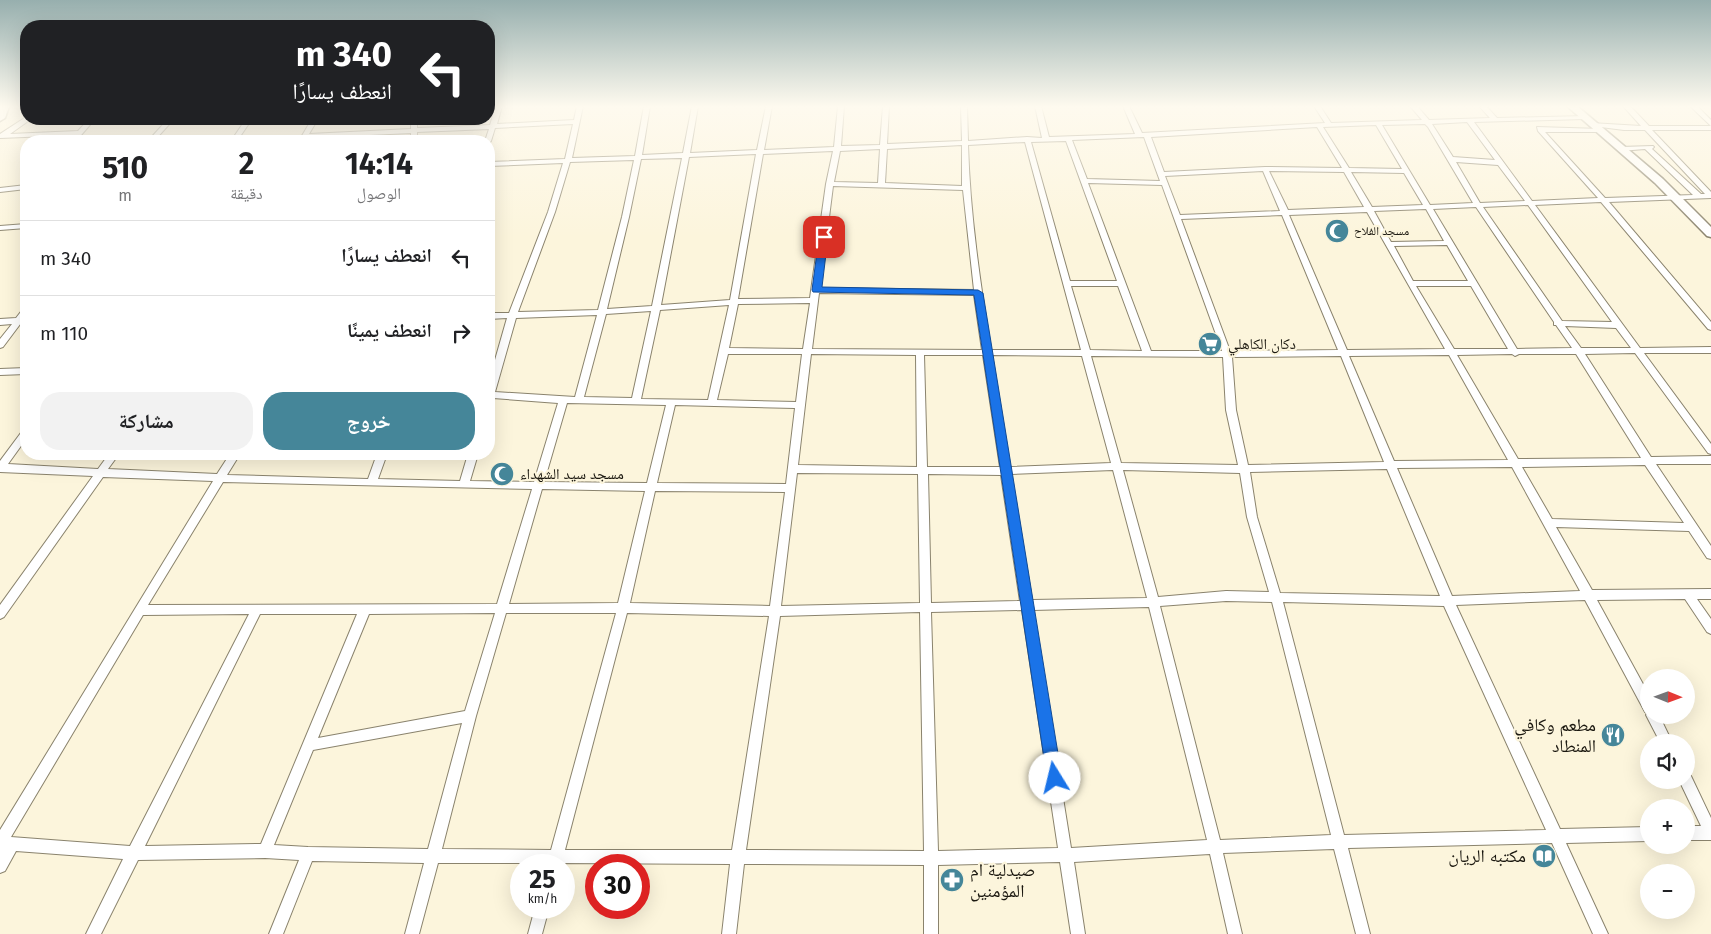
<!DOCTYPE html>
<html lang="ar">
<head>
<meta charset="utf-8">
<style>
  body { margin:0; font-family:"Fira Sans","Noto Naskh Arabic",sans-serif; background:#f2f2f2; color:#202124; direction:rtl; height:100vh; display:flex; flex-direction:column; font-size:19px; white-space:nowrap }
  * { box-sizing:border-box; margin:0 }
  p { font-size:16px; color:#757577 }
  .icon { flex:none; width:28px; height:28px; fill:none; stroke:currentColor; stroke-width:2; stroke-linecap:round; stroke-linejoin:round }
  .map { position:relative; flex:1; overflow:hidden; direction:ltr }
  .side { position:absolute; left:20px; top:135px; width:475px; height:325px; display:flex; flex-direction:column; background:#fff; border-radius:20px; box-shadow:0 5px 20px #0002; direction:rtl }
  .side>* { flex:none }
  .guide { position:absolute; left:20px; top:20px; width:475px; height:105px; border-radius:20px; box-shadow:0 5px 20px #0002; direction:rtl; background:#202124; color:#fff; overflow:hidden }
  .needle { width:32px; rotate:91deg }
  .tools { position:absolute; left:1640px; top:669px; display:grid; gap:10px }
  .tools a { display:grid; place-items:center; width:55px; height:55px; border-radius:50%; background:#fff; box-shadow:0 5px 20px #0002; font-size:25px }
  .speed { position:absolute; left:510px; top:854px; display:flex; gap:10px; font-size:25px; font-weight:700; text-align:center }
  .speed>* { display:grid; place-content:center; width:65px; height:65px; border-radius:50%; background:#fff; box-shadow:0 5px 20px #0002; line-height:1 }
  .speed small { font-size:12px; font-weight:400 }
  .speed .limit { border:8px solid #d22; background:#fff; color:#111 }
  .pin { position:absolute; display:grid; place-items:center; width:42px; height:42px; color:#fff; margin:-21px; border-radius:10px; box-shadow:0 2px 8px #0006 }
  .me { position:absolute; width:55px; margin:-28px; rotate:351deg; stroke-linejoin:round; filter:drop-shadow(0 0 4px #0008) }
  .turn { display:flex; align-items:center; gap:18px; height:105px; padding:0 20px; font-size:22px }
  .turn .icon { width:65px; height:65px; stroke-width:2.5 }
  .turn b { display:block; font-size:35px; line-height:42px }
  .eta { display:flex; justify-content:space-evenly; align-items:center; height:85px; text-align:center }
  .eta b { font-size:30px; font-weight:700; line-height:35px }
  .action { display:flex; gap:10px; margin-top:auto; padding:10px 20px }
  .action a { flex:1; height:58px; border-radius:20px; background:#458699; color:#fff; font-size:20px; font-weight:700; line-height:58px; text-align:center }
  .action a+a { background:#f2f2f2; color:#202124 }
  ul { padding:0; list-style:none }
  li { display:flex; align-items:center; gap:15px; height:75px; padding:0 20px; border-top:1px solid #e0e0e0 }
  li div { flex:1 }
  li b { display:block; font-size:19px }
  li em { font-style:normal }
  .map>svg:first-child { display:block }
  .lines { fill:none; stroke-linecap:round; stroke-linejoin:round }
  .street-casing { stroke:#8a836d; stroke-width:2 }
  .secondary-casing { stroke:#8a836d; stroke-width:3 }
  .street { fill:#fff; fill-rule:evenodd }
  .secondary { fill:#fff; fill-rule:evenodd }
  .route { fill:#1a73e8; stroke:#114b97 }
  .labels { text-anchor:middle; stroke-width:4.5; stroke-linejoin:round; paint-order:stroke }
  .far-poi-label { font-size:12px; fill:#1a170f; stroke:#fcf5dc; text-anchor:start }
  .poi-label { font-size:15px; fill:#1a170f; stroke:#fcf5dc; text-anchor:start }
  .near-poi-label { font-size:18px; fill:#1a170f; stroke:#fcf5dc; text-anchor:end }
</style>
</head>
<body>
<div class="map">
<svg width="1711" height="934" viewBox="0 0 1711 934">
  <rect width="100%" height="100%" fill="#fcf5dc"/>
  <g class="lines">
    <g class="street-casing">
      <path id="street" d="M 496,106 L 502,106 L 497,124 L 574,120 L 577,106 L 583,106 L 572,158 L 635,156 L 644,106 L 650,106 L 642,155 L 683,153 L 692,106 L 698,106 L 690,153 L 757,150 L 766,106 L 772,106 L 764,150 L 834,147 L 838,106 L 844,106 L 841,146 L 880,145 L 883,106 L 889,106 L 887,144 L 962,141 L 961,106 L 967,106 L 968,141 L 1027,137 L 1042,138 L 1035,106 L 1041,106 L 1049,137 L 1135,134 L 1123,106 L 1129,106 L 1142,133 L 1325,123 L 1314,106 L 1320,106 L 1331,123 L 1422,120 L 1410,106 L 1417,106 L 1429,120 L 1490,118 L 1479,106 L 1486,106 L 1497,118 L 1586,116 L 1587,117 L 1584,119 L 1474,122 L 1532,201 L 1598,198 L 1538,131 L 1537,127 L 1601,129 L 1602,130 L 1599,132 L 1545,132 L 1605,198 L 1693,195 L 1645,149 L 1620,151 L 1617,149 L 1620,147 L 1653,146 L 1654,147 L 1652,149 L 1701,194 L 1705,194 L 1645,130 L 1624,130 L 1593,126 L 1591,125 L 1591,123 L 1641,126 L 1623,106 L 1630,106 L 1649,126 L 1711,126 L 1711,130 L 1652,130 L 1711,192 L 1711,198 L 1609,202 L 1711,322 L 1711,330 L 1708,329 L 1601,202 L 1535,205 L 1640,348 L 1711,347 L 1711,353 L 1644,353 L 1711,444 L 1711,454 L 1708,453 L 1635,353 L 1585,354 L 1651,457 L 1711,456 L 1711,464 L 1656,464 L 1711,546 L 1711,559 L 1707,558 L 1689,531 L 1556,527 L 1592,590 L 1711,589 L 1711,599 L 1697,599 L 1711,619 L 1711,634 L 1707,632 L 1685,599 L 1597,600 L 1649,695 L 1649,715 L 1659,715 L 1672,742 L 1660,742 L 1646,715 L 1647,713 L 1645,712 L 1585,600 L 1456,605 L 1560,829 L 1649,827 L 1649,841 L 1566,843 L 1608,934 L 1593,934 L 1552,843 L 1348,848 L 1370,934 L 1356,934 L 1334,849 L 1223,853 L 1242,934 L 1228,934 L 1210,854 L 1074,862 L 1085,934 L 1071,934 L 1060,862 L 938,865 L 938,934 L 924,934 L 924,865 L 744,864 L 736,934 L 722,934 L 730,864 L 561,863 L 561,865 L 547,865 L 547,863 L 438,863 L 419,934 L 405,934 L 424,863 L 312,861 L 283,934 L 269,934 L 299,860 L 265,858 L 138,860 L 101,934 L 86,934 L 123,859 L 16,851 L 5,871 L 0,873 L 0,830 L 213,481 L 103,477 L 4,617 L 0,619 L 0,605 L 93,476 L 0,472 L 0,461 L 23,430 L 26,429 L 26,439 L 8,464 L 98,469 L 109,454 L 119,454 L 108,469 L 217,474 L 230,454 L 240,454 L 227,475 L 368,479 L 377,454 L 387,454 L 378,479 L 460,481 L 468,454 L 478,454 L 470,481 L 534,482 L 558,403 L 493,398 L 489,401 L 489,381 L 507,318 L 489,319 L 489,313 L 509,313 L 548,212 L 563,163 L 489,166 L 489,162 L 565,159 L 573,124 L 495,128 L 491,141 L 489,143 L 489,141 L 485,141 L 489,129 L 417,132 L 417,141 L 411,141 L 411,133 L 307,138 L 303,141 L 300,139 L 312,119 L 318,119 L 309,134 L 411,129 L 411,119 L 417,119 L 417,128 L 490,125 ZM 1467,122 L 1495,160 L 1453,157 L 1432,124 ZM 1425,124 L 1428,127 L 1473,203 L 1430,205 L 1382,125 ZM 1376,125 L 1402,169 L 1349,168 L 1323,127 ZM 1317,127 L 1342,168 L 1265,167 L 1164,172 L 1151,137 ZM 1144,137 L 1160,181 L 1087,179 L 1072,140 ZM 1066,141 L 1117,281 L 1070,281 L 1031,142 ZM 1025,142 L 1081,350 L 991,350 C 980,282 970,214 968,145 ZM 962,145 L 962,186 L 885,183 L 887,149 ZM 880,149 L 878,183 L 834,182 L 840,151 ZM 833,151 L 826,184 L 810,298 L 738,299 L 763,154 ZM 756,154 L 730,300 L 661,305 L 689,157 ZM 682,158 L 652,306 L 607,309 L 629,217 L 641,159 ZM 634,160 L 622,217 L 598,310 L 518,312 L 555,212 L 570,162 ZM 1456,162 L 1498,165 L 1525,201 L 1480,203 ZM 1263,171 L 1280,211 L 1180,215 L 1165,176 ZM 1269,171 L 1344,172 L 1364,207 L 1288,210 ZM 1351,172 L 1404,173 L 1423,205 L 1372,207 ZM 1088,183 L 1162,185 L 1222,351 L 1151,351 ZM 833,186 L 963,190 L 974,290 L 820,288 ZM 1528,205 L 1612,322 L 1562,321 L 1483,207 ZM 1476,207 L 1554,322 L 1554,325 L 1556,325 L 1572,348 L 1517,349 L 1433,209 ZM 1426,209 L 1444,241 L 1391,242 L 1374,211 ZM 1367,212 L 1445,349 L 1347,350 L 1289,215 ZM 1282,215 L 1338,350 L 1230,351 L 1181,219 ZM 1447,245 L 1468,281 L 1413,281 L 1394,246 ZM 1071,286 L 1118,286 L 1142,351 L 1090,350 ZM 1416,286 L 1471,286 L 1508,349 L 1454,349 ZM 819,293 L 974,295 L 982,350 L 812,349 ZM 810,303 L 803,349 L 729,348 L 738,304 ZM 729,305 L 708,400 L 641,399 L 660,310 ZM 651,311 L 632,398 L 584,397 L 606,314 ZM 597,315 L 575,397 L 495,392 L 516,318 ZM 1565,326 L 1616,328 L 1631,348 L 1581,348 ZM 728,354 L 802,354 L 796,402 L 717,400 ZM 811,354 L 916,355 L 917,467 L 798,465 ZM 1512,354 L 1515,356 L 1519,354 L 1576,354 L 1641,458 L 1518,459 L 1457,355 ZM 924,355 L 983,355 L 1000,467 L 927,467 ZM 992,355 L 1082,356 L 1111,463 L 1010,467 ZM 1449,355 L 1508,460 L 1394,461 L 1349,356 ZM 1091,356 L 1223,357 L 1226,410 L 1238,465 L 1121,463 ZM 1341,356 L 1384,462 L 1248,465 L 1236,410 L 1232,357 ZM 567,403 L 666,405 L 647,483 L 544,482 ZM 675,405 L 795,408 L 786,484 L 657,483 ZM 1645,465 L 1684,523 L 1552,519 L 1522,467 ZM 1512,467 L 1580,591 L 1452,596 L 1397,468 ZM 1387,469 L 1440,596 L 1280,593 L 1257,517 L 1250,472 ZM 1113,470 L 1147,598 L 1032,600 L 1011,474 ZM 1123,470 L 1240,473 L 1247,517 L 1269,592 L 1226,591 L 1158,597 ZM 797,473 L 918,474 L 920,603 L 781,606 ZM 928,474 L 1001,475 L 1020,601 L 931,603 ZM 223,482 L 532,489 L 497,604 L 148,605 ZM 542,489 L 645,491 L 618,603 L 509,604 ZM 655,491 L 785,492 L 770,606 L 630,603 ZM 1226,601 L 1272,602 L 1331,835 L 1220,840 L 1160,606 ZM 1283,602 L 1444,606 L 1546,830 L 1344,835 ZM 1149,607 L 1207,840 L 1071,848 L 1033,610 ZM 1022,610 L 1058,848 L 938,851 L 931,612 ZM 920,612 L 924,851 L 746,850 L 780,616 ZM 495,613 L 465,711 L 318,738 L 369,614 ZM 506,613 L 616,613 L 551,850 L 442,849 L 476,716 ZM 627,613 L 769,616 L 732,850 L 565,850 ZM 249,614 L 130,846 L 11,837 L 143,615 ZM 260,614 L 357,614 L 261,844 L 145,846 ZM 462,723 L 428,849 L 308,847 L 274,845 L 313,750 Z
        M 1690,106 L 1697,106 L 1711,120 L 1711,126 Z
        M 26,117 L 31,119 L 10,134 L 78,131 L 89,119 L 95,119 L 76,141 L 70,141 L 74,135 L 0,138 L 0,134 Z
        M 168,119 L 174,119 L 154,141 L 148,141 Z
        M 246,119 L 252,119 L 237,141 L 231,141 Z
        M 26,185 L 26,189 L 0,192 L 0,188 Z
        M 26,224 L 26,228 L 0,230 L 0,226 Z
        M 23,309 L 26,309 L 26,321 L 21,323 L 3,347 L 0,348 L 0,339 L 12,324 L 0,325 L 0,319 L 16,318 Z
        M 26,368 L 26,374 L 0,375 L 0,369 Z
        M 1686,774 L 1691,776 L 1711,818 L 1711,840 L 1686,840 L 1686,826 L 1701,826 L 1679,780 L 1686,780 Z
        M 535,908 L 549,908 L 542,934 L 528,934 Z"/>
    </g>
    <g class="secondary-casing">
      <path id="secondary" d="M 0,106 L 9,106 L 5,118 L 0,121 Z
        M 1567,106 L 1577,106 L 1663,179 L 1711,227 L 1711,237 L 1707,236 L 1655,183 Z"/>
    </g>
    <use href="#street" class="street"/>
    <use href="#secondary" class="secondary"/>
  </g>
  <linearGradient id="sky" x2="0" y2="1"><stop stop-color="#97afae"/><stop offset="0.45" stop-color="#fefaef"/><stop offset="1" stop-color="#fefaef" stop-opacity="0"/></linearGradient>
  <rect width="1711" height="237" fill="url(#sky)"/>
  <path class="route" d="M 824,234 L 828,237 L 822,287 L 978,290 L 983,293 L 1062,778 L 1060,783 L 1055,785 L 1049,783 L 1047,778 L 974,295 L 813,292 L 812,290 L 819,237 Z"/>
  <defs>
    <g id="mosque-disc" transform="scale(1.25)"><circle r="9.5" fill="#458699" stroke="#fcf5dc"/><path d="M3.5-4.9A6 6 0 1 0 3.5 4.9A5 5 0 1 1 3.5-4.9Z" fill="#fff"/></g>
    <g id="supermarket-disc" transform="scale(1.25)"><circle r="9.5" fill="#458699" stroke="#fcf5dc"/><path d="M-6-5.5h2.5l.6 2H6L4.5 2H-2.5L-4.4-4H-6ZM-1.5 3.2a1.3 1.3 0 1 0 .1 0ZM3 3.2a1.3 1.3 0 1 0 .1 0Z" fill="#fff"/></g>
    <g id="restaurant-disc" transform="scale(1.25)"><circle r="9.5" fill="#458699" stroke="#fcf5dc"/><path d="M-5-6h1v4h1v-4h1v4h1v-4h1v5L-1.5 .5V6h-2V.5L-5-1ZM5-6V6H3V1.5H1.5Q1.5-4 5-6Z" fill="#fff"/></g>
    <g id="library-disc" transform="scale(1.25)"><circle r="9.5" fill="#458699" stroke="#fcf5dc"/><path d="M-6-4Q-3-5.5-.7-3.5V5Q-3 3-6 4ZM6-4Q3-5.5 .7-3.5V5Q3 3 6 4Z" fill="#fff"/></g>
    <g id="pharmacy-disc" transform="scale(1.25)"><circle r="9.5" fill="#458699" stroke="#fcf5dc"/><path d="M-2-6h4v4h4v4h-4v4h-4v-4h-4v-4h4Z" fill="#fff"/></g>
  </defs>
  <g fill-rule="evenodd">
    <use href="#mosque-disc" x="1337" y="231"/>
    <use href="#supermarket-disc" x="1210" y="344"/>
    <use href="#mosque-disc" x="502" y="474"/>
    <use href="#restaurant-disc" x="1613" y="735"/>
    <use href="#library-disc" x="1544" y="856"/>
    <use href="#pharmacy-disc" x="952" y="880"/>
  </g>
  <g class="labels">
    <g class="far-poi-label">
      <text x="1354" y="235">مسجد الفلاح</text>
    </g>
    <g class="poi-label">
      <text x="1228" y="349">دكان الكاهلي</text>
      <text x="520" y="479">مسجد سيد الشهداء</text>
    </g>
    <g class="near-poi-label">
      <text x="1596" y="731">مطعم وكافي<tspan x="1596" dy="21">المنطاد</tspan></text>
      <text x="1526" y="862">مكتبه الريان</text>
      <text x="970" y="876" text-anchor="start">صيدلية ام<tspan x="970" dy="21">المؤمنين</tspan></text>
    </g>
  </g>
</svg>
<div class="tools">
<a><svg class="needle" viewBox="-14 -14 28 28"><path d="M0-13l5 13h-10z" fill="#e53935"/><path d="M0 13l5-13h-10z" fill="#757577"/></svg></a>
<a><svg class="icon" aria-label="sound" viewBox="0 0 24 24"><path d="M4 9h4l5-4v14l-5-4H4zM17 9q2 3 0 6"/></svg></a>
<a>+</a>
<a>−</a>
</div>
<div class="speed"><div>25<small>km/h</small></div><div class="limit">30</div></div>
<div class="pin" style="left:824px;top:237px;background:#d93025"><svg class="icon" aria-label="arrive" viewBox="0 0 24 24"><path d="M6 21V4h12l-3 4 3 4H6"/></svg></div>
<svg class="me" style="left:1055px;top:778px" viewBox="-20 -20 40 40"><circle r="19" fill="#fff"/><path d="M0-13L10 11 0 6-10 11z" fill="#1a73e8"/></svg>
<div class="guide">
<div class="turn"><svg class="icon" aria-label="left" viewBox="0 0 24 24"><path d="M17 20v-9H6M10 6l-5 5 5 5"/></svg><div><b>340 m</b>انعطف يسارًا</div></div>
</div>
<section class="side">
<div class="eta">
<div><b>14:14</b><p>الوصول</p></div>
<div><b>2</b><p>دقيقة</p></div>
<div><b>510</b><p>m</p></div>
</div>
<ul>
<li><svg class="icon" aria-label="left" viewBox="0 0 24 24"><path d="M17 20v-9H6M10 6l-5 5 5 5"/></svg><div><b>انعطف يسارًا</b></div><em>340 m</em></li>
<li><svg class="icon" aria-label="right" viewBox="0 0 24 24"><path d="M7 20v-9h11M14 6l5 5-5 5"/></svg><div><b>انعطف يمينًا</b></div><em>110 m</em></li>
</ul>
<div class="action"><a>خروج</a><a>مشاركة</a></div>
</section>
</div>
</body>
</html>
